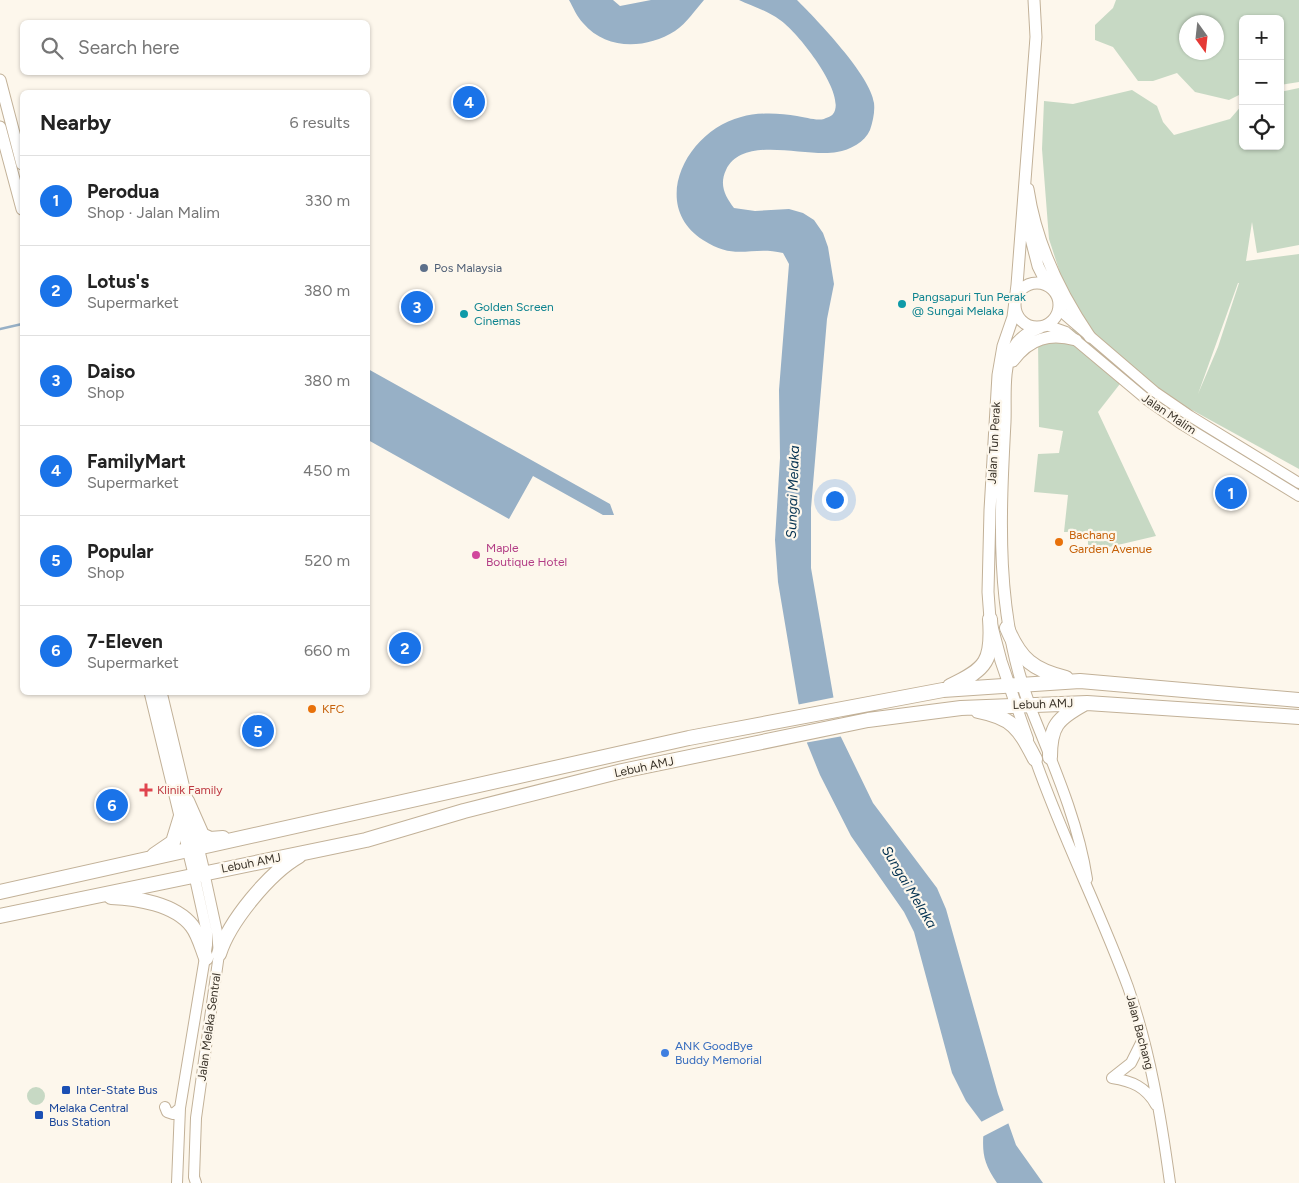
<!DOCTYPE html>
<html lang="en">
<head>
<meta charset="utf-8">
<style>
  :root { --surface:#fff; --page:#f2f2f2; --text:#222; --muted:#767676; --line:#e0e0e0; --accent:#1a73e8 }
  body { margin:0; font-family:Figtree,sans-serif; background:var(--page); color:var(--text) }
  .controls { position:absolute; right:15px; top:15px; display:grid; overflow:hidden; border-radius:8px; box-shadow:0 1px 4px #0004 }
  .controls button { width:45px; height:45px; display:grid; place-items:center; padding:0; border:0; border-bottom:1px solid var(--line); background:var(--surface); color:var(--text); font:25px sans-serif }
  .compass { position:absolute; left:1179px; top:15px; width:45px; height:45px; border-radius:50%; background:var(--surface); box-shadow:0 1px 4px #0004; rotate:165deg }
  .you { position:absolute; left:834px; top:499px; width:18px; height:18px; margin:-12px; border:4px solid #fff; border-radius:50%; background:#1a73e8; box-shadow:0 0 0 8px #1a73e833 }
  .badge { display:grid; place-items:center; width:32px; height:32px; border-radius:50%; background:var(--accent); color:#fff; font-size:16px; font-weight:700 }
  .pin { position:absolute; translate:-50% -50%; border:2px solid #fff; box-shadow:0 1px 5px #0006 }
  .list { margin:0; padding:0; list-style:none }
  h2 { display:flex; justify-content:space-between; align-items:center; height:65px; margin:0; padding:0 20px; font-size:21px }
  h2 small { font-size:16px; font-weight:400; color:var(--muted) }
  .list li { display:grid; grid-template-columns:32px 1fr auto; gap:15px; align-items:center; box-sizing:border-box; height:90px; padding:0 20px; border-top:1px solid var(--line) }
  .list b { display:block; font-size:19px; white-space:nowrap }
  .list p { margin:0; font-size:16px; white-space:nowrap; color:var(--muted) }
  .list em { font-size:16px; font-style:normal; color:var(--muted) }
  .icon { flex:none; width:28px; height:28px; fill:none; stroke:currentColor; stroke-width:2; stroke-linecap:round; stroke-linejoin:round }
  .map { position:relative; flex:none; width:1299px; height:1183px; overflow:hidden }
  .search { position:absolute; background:var(--surface); box-shadow:0 1px 4px #0004; left:20px; top:20px; width:350px; height:55px; display:flex; align-items:center; gap:12px; box-sizing:border-box; padding:0 18px; border-radius:8px; color:var(--muted); font-size:19px }
  .panel { position:absolute; background:var(--surface); box-shadow:0 1px 4px #0004; left:20px; top:90px; width:350px; height:605px; border-radius:8px }
  .map>svg:first-child { display:block }
  .green { fill:#c7d9c4; fill-rule:evenodd }
  .water { fill:#97b0c6 }
  .pier { fill:#fdf7ec }
  .lines { fill:none; stroke-linecap:round; stroke-linejoin:round }
  .stream { stroke:#97b0c6; stroke-width:2.5 }
  .secondary-casing { stroke:#c2b198; stroke-width:12 }
  .primary-casing { stroke:#c2b198; stroke-width:13 }
  .highway-casing { stroke:#c2b198; stroke-width:16 }
  .secondary { stroke:#fff; stroke-width:10 }
  .primary { stroke:#fff; stroke-width:11 }
  .highway { stroke:#fff; stroke-width:14 }
  .service-dot { fill:#5c6f8a; stroke:#fdf7ec; stroke-width:2 }
  .culture-dot { fill:#0f9aa8; stroke:#fdf7ec; stroke-width:2 }
  .food-dot { fill:#e8710a; stroke:#fdf7ec; stroke-width:2 }
  .hotel-dot { fill:#d1479c; stroke:#fdf7ec; stroke-width:2 }
  .health-dot { fill:#e0444e; stroke:#fdf7ec; stroke-width:2 }
  .shop-dot { fill:#3f7fe0; stroke:#fdf7ec; stroke-width:2 }
  .transit-dot { fill:#1a4fb4; stroke:#fdf7ec; stroke-width:2 }
  .labels { text-anchor:middle; dominant-baseline:central; stroke-width:4.5; stroke-linejoin:round; paint-order:stroke }
  .service-label { font-size:12px; fill:#4e5e75; stroke:#fdf7ec; text-anchor:start }
  .culture-label { font-size:12px; fill:#0d838f; stroke:#fdf7ec; text-anchor:start }
  .street-label { font-size:12px; fill:#3a3329; stroke:#fdf7ec }
  .food-label { font-size:12px; fill:#c56008; stroke:#fdf7ec; text-anchor:start }
  .hotel-label { font-size:12px; fill:#b23c85; stroke:#fdf7ec; text-anchor:start }
  .health-label { font-size:12px; fill:#be3a42; stroke:#fdf7ec; text-anchor:start }
  .shop-label { font-size:12px; fill:#366cbe; stroke:#fdf7ec; text-anchor:start }
  .transit-label { font-size:12px; fill:#164399; stroke:#fdf7ec; text-anchor:start }
  .water-label { font-size:14px; font-style:italic; fill:#043251; stroke:#fdf7ec }
</style>
</head>
<body>
<div class="map">
<svg width="1299" height="1183" viewBox="0 0 1299 1183">
  <rect width="100%" height="100%" fill="#fdf7ec"/>
  <path class="green" d="M1116,0H1299V82L1280,85V19H1243V93L1229,100L1195,92L1177,73L1153,81H1138L1113,47L1095,40V25L1113,8ZM1186,22H1216V52H1186Z
    M1299,88V245L1257,253L1252,222L1246,261L1299,254V469L1192,410L1160,396L1146,399L1123,380L1098,412L1156,536L1088,552V532H1064L1068,495L1034,492L1038,454L1059,453L1063,431L1039,427L1038,339L1063,336L1077,325L1049,239L1042,149L1044,101L1073,104L1132,90L1157,106L1163,122L1174,135L1230,119L1243,104V146H1280V92ZM1239,283L1218,347L1198,394L1238,283Z
    M27 1096a9 9 0 1 1 18 0a9 9 0 1 1-18 0Z"/>
  <path class="water" d="M569,0H613L620,6L651,0H704C695,10 687,23 675,31C646,49 607,51 583,23C577,17 573,7 569,0Z
    M739,0H797C817,20 871,76 874,103C875,112 873,121 870,130C865,142 850,150 837,152C806,158 743,134 726,170C719,185 725,196 734,208L755,211L789,209L803,213L814,220L823,233L828,247L834,284L827,319L811,508V568L840,735L873,803L937,888L946,909L998,1094L1016,1145L1043,1183H997C982,1161 982,1151 984,1125L966,1101L952,1073L914,932L904,912L851,836L820,775L807,743L798,701L778,582L775,540L780,458L779,390L789,264L783,253C750,245 737,262 703,240C648,204 688,130 741,117C758,112 780,113 797,116C805,117 816,121 824,119C826,118 832,116 833,114C848,95 797,31 780,20C768,11 752,6 739,0Z
    M368,369L610,504L614,515H603L533,476L509,519L368,440Z"/>
  <path class="pier" d="M836,697L843,736L804,743L796,705Z
    M1006,1109L1011,1122L980,1138L979,1123Z"/>
  <g class="lines">
    <path class="stream" d="M0,329L22,324"/>
    <defs>
      <path id="secondary" d="M1059,303L1063,313L1071,320L1155,392L1190,416L1299,483
        M1046,325L1066,332L1146,399L1183,425L1299,496
        M1029,704C1051,760 1078,819 1087,879
        M1016,705L1028,739
        M1033,753C1060,833 1099,908 1128,987C1150,1050 1161,1117 1170,1183
        M1112,1078C1132,1081 1146,1087 1156,1105
        M1112,1078L1131,1063L1143,1039
        M165,1107L167,1112L173,1114L180,1108
        M177,1183L180,1108L207,945V933L194,874
        M196,1183L194,1177L196,1118L219,954L217,932L204,872"/>
      <path id="primary" d="M0,80L22,164
        M0,127L22,209
        M1028,189C1036,243 1060,293 1090,337
        M1025,215L1038,266L1048,286
        M1015 305a22 22 0 1 1 44 0a22 22 0 1 1-44 0Z
        M1013,361C1030,338 1050,333 1076,340
        M150,692L194,874
        M161,692L204,872
        M1029,704C995,613 1000,517 1005,422C1006,399 1002,367 1014,347C1020,337 1030,331 1041,327
        M1016,705L1001,661L990,619L988,592L990,510L998,375L1003,346L1013,317L1017,285L1036,37L1034,0"/>
      <path id="highway" d="M1007,628C1020,659 1033,670 1066,678
        M950,686C987,669 993,660 990,619
        M978,711C1014,718 1019,729 1035,759
        M1050,757C1050,726 1057,719 1084,704
        M187,801L202,835L210,839L223,838
        M154,855L173,842L181,816
        M0,892L689,738L943,690L1080,681L1299,700
        M111,897C137,898 175,904 192,926C199,935 202,948 206,958
        M0,916L366,840L464,811L622,771L868,720L961,708L1087,703L1299,717
        M219,954C229,922 269,873 299,856"/>
    </defs>
    <use href="#secondary" class="secondary-casing"/>
    <use href="#primary" class="primary-casing"/>
    <use href="#highway" class="highway-casing"/>
    <use href="#secondary" class="secondary"/>
    <use href="#primary" class="primary"/>
    <use href="#highway" class="highway"/>
  </g>
  <circle class="service-dot" cx="424" cy="268" r="5"/>
  <g class="culture-dot">
    <circle cx="902" cy="304" r="5"/>
    <circle cx="464" cy="314" r="5"/>
  </g>
  <g class="food-dot">
    <circle cx="1059" cy="542" r="5"/>
    <circle cx="312" cy="709" r="5"/>
  </g>
  <circle class="hotel-dot" cx="476" cy="555" r="5"/>
  <path class="health-dot" d="M143.5 782.5h5v5h5v5h-5v5h-5v-5h-5v-5h5z"/>
  <circle class="shop-dot" cx="665" cy="1053" r="5"/>
  <g class="transit-dot">
    <rect x="61" y="1085" width="10" height="10" rx="2.5"/>
    <rect x="34" y="1110" width="10" height="10" rx="2.5"/>
  </g>
  <g class="labels">
    <g class="service-label">
      <text x="434" y="268">Pos Malaysia</text>
    </g>
    <g class="culture-label">
      <text x="912" y="297">Pangsapuri Tun Perak<tspan x="912" dy="14">@ Sungai Melaka</tspan></text>
      <text x="474" y="307">Golden Screen<tspan x="474" dy="14">Cinemas</tspan></text>
    </g>
    <g class="street-label">
      <text transform="translate(1169 414) rotate(34)">Jalan Malim</text>
      <text transform="translate(994 443) rotate(-87)">Jalan Tun Perak</text>
      <text transform="translate(1043 704) rotate(-2)">Lebuh AMJ</text>
      <text transform="translate(644 767) rotate(-12)">Lebuh AMJ</text>
      <text transform="translate(251 863) rotate(-11)">Lebuh AMJ</text>
      <text transform="translate(209 1027) rotate(-82)">Jalan Melaka Sentral</text>
      <text transform="translate(1140 1032) rotate(75)">Jalan Bachang</text>
    </g>
    <g class="food-label">
      <text x="1069" y="535">Bachang<tspan x="1069" dy="14">Garden Avenue</tspan></text>
      <text x="322" y="709">KFC</text>
    </g>
    <g class="hotel-label">
      <text x="486" y="548">Maple<tspan x="486" dy="14">Boutique Hotel</tspan></text>
    </g>
    <g class="health-label">
      <text x="157" y="790">Klinik Family</text>
    </g>
    <g class="shop-label">
      <text x="675" y="1046">ANK GoodBye<tspan x="675" dy="14">Buddy Memorial</tspan></text>
    </g>
    <g class="transit-label">
      <text x="76" y="1090">Inter-State Bus</text>
      <text x="49" y="1108">Melaka Central<tspan x="49" dy="14">Bus Station</tspan></text>
    </g>
    <g class="water-label">
      <text transform="translate(793 492) rotate(-88)">Sungai Melaka</text>
      <text transform="translate(909 887) rotate(59)">Sungai Melaka</text>
    </g>
  </g>
</svg>
<div class="controls">
<button>+</button>
<button>−</button>
<button><svg class="icon" aria-label="locate" viewBox="0 0 24 24"><circle cx="12" cy="12" r="6"/><path d="M12 2v4M12 18v4M2 12h4M18 12h4"/></svg></button>
</div>
<svg class="compass" viewBox="-18 -18 36 36"><path d="M0-13l5 13h-10z" fill="#e53935"/><path d="M0 13l5-13h-10z" fill="#767676"/></svg>
<div class="you"></div>
<div class="pin badge" style="left:1231px;top:493px">1</div>
<div class="pin badge" style="left:405px;top:648px">2</div>
<div class="pin badge" style="left:417px;top:307px">3</div>
<div class="pin badge" style="left:469px;top:102px">4</div>
<div class="pin badge" style="left:258px;top:731px">5</div>
<div class="pin badge" style="left:112px;top:805px">6</div>
<div class="search"><svg class="icon" aria-label="search" viewBox="0 0 24 24"><circle cx="10" cy="10" r="6"/><path d="M15 15l6 6"/></svg>Search here</div>
<section class="panel">
<h2>Nearby<small>6 results</small></h2>
<ul class="list">
<li><span class="badge">1</span><div><b>Perodua</b><p>Shop · Jalan Malim</p></div><em>330 m</em></li>
<li><span class="badge">2</span><div><b>Lotus's</b><p>Supermarket</p></div><em>380 m</em></li>
<li><span class="badge">3</span><div><b>Daiso</b><p>Shop</p></div><em>380 m</em></li>
<li><span class="badge">4</span><div><b>FamilyMart</b><p>Supermarket</p></div><em>450 m</em></li>
<li><span class="badge">5</span><div><b>Popular</b><p>Shop</p></div><em>520 m</em></li>
<li><span class="badge">6</span><div><b>7-Eleven</b><p>Supermarket</p></div><em>660 m</em></li>
</ul>
</section>
</div>
</body>
</html>
